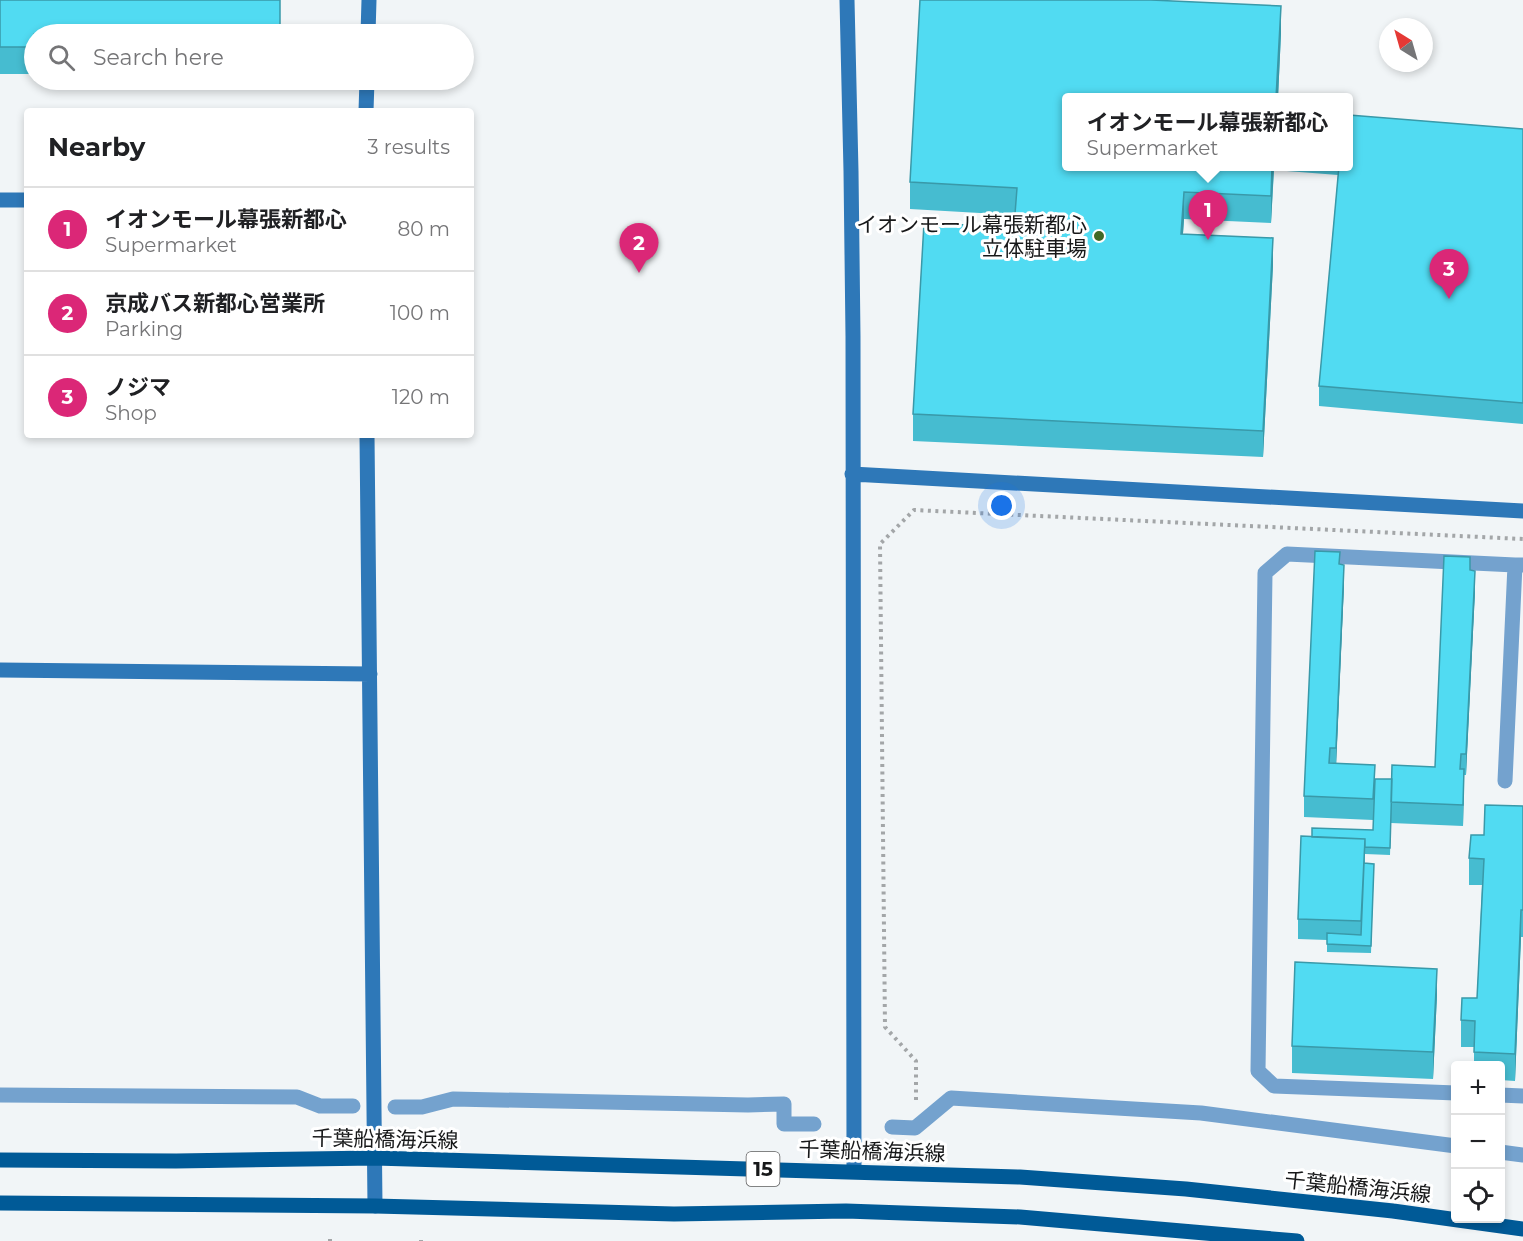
<!DOCTYPE html>
<html lang="en">
<head>
<meta charset="utf-8">
<style>
  :root { --surface:#fff; --page:#f6f6f6; --text:#202124; --muted:#757577; --line:#e0e0e0; --accent:#db2777 }
  body { margin:0; font-family:Montserrat,"Noto Sans JP",sans-serif; background:var(--page); color:var(--text) }
  .controls { position:absolute; right:18px; bottom:18px; display:grid; overflow:hidden; border-radius:6px; box-shadow:0 3px 9px #0003 }
  .controls button { width:54px; height:54px; display:grid; place-items:center; padding:0; border:0; border-bottom:2px solid var(--line); background:var(--surface); color:var(--text); font:30px sans-serif }
  .compass { position:absolute; left:1379px; top:18px; width:54px; height:54px; border-radius:50%; background:var(--surface); box-shadow:0 3px 9px #0003; rotate:323deg }
  .you { position:absolute; left:1002px; top:506px; width:21px; height:21px; margin:-15px; border:4px solid #fff; border-radius:50%; background:#1a73e8; box-shadow:0 0 0 9px #1a73e833 }
  .badge { display:grid; place-items:center; width:39px; height:39px; border-radius:50%; background:var(--accent); color:#fff; font-size:20px; font-weight:700 }
  .pin { position:absolute; translate:-50% -50px; filter:drop-shadow(0 2px 3px #0008) }
  .pin::after { content:''; position:absolute; top:32px; width:21px; height:18px; background:inherit; clip-path:polygon(0 0,100% 0,50% 100%) }
  .popup { position:absolute; left:1062px; top:93px; width:291px; height:78px; box-sizing:border-box; display:grid; place-content:center; border-radius:6px; background:var(--surface); filter:drop-shadow(0 2px 4px #0005); font-size:20px; white-space:nowrap; color:var(--muted) }
  .popup b { font-size:22px; color:var(--text) }
  .popup::after { content:''; position:absolute; left:50%; top:100%; margin-left:-12px; border:12px solid transparent; border-top-color:var(--surface) }
  .list { margin:0; padding:0; list-style:none }
  h2 { display:flex; justify-content:space-between; align-items:center; height:78px; margin:0; padding:0 24px; font-size:26px }
  h2 small { font-size:20px; font-weight:400; color:var(--muted) }
  .list li { display:grid; grid-template-columns:39px 1fr auto; gap:18px; align-items:center; box-sizing:border-box; height:84px; padding:0 24px; border-top:2px solid var(--line) }
  .list b { display:block; font-size:22px; white-space:nowrap }
  .list p { margin:0; font-size:20px; white-space:nowrap; color:var(--muted) }
  .list em { font-size:20px; font-style:normal; color:var(--muted) }
  .icon { flex:none; width:33px; height:33px; fill:none; stroke:currentColor; stroke-width:2; stroke-linecap:round; stroke-linejoin:round }
  .map { position:relative; flex:none; width:1523px; height:1241px; overflow:hidden }
  .search { position:absolute; background:var(--surface); box-shadow:0 3px 9px #0003; left:24px; top:24px; width:450px; height:66px; display:flex; align-items:center; gap:15px; box-sizing:border-box; padding:0 21px; border-radius:33px; color:var(--muted); font-size:22px }
  .panel { position:absolute; background:var(--surface); box-shadow:0 3px 9px #0003; left:24px; top:108px; width:450px; height:330px; border-radius:6px }
  .map>svg:first-child { display:block }
  .lines { fill:none; stroke-linecap:round; stroke-linejoin:round }
  .path { stroke:#a3a6a8; stroke-width:4; stroke-dasharray:3 4.5; stroke-linecap:butt }
  .lane { stroke:#74a2ce; stroke-width:15 }
  .street { stroke:#74a2ce; stroke-width:15 }
  .secondary { stroke:#2e78b8; stroke-width:15 }
  .primary { stroke:#005a97; stroke-width:15 }
  .wall { fill:#46bcd0 }
  .shaded-wall { fill:#3999a9 }
  .building { fill:#51dbf2; stroke:#3999a9; stroke-width:1.5 }
  .poi-dot { fill:#406925; stroke:#fff; stroke-width:2 }
  .labels { text-anchor:middle; dominant-baseline:central; stroke-width:6; stroke-linejoin:round; paint-order:stroke }
  .shield { fill:#fff; stroke:#5d5d5e; stroke-width:1.5 }
  .shield-label { font-size:20px; font-weight:bold; fill:#171819 }
  .poi-label { font-size:21px; fill:#171819; stroke:#fff; text-anchor:end }
  .street-label { font-size:21px; fill:#171819; stroke:#fff }
</style>
</head>
<body>
<div class="map">
<svg width="1523" height="1241" viewBox="0 0 1523 1241">
  <rect width="100%" height="100%" fill="#f1f5f7"/>
  <g class="lines">
    <path class="path" d="M916,1100V1061L885,1027L880,544L914,510L1523,539
      M330,1239V1241
      M421,1240V1241"/>
    <path class="lane" d="M1505,781L1515,565H1523
      M1456,1093L1274,1086L1258,1071L1265,573L1287,554L1515,565
      M1500,1095L1523,1096"/>
    <path class="street" d="M0,1095L297,1097L320,1106H353
      M395,1107H422L453,1099L748,1105L784,1104V1124H814
      M892,1127L915,1128L951,1098L1201,1113L1456,1146
      M1500,1152L1523,1155"/>
    <path class="secondary" d="M847,0L851,171L853,336L854,1171
      M368,34L369,0
      M366,111L367,80
      M0,200H27
      M367,435L375,1206
      M852,474L1523,511
      M0,670L370,674"/>
    <path class="primary" d="M0,1160L176,1161L375,1158L1020,1177L1186,1189L1393,1211L1523,1229
      M0,1203L375,1206L674,1214L846,1211L1020,1217L1297,1241"/>
  </g>
  <path class="wall" d="M0,0L34,34V74H0Z
    M920,0H1151L1281,6V33L1278,98H1067V166H1349V115L1523,129V424L1319,406V386L1338,175L1274,170L1271,223L1184,219L1183,234L1273,238V265L1263,457L913,441V414L924,223L1014,227L1015,215L910,209V182Z
    M1340,564L1344,585L1336,764L1375,779H1392L1435,767L1470,570L1475,591L1466,775H1464L1463,826L1391,823L1390,855L1365,854V863L1374,864L1371,953L1327,952V940L1298,939V919L1312,837L1373,830V820L1304,817V796Z
    M1523,806V937H1521L1515,1081L1500,1080V1065H1474V1047H1461V1020L1477,998L1482,885H1469V858Z
    M1437,995L1433,1079L1292,1073V1046Z"/>
  <path class="shaded-wall" d="M1281,6V33L1278,98H1276Z
    M1272,166H1274L1271,223V196Z
    M1184,192V219L1181,261V234Z
    M1273,238V265L1263,457V431Z
    M1344,565V585L1336,769V748Z
    M1475,571V591L1466,775V754Z
    M1464,769V789L1463,826V805Z
    M1521,910V937L1515,1081V1054Z
    M1437,969V995L1433,1079V1052Z"/>
  <path class="building" d="M0,0H280V34H34V47H0Z
    M920,0H1151L1281,6L1276,98H1067V166H1272L1271,196L1184,192L1181,234L1273,238L1263,431L913,414L924,223L1014,227L1017,188L910,182Z
    M1349,115L1523,129V403L1319,386L1339,166H1349Z
    M1315,551L1340,552L1339,564L1344,565L1336,748H1330L1329,763L1375,765L1373,799L1304,796Z
    M1444,556L1470,557V570L1475,571L1466,754H1461L1460,769H1464L1463,805L1391,802L1392,765L1435,767Z
    M1375,779H1392L1390,848L1365,847V839L1312,837V828L1373,830Z
    M1485,805L1523,806V910H1521L1515,1054L1474,1052L1475,1021L1461,1020L1462,998H1477L1484,859L1469,858L1471,835H1484Z
    M1301,836L1365,839L1361,921L1298,919Z
    M1364,863L1374,864L1371,946L1327,944V933L1361,935Z
    M1295,962L1437,969L1433,1052L1292,1046Z"/>
  <circle class="poi-dot" cx="1099" cy="236" r="6"/>
  <g class="labels">
    <rect class="shield" x="746.5" y="1152" width="33" height="34" rx="4.5"/>
    <g class="shield-label">
      <text x="763" y="1169">15</text>
    </g>
    <g class="poi-label">
      <text x="1087" y="224">イオンモール幕張新都心<tspan x="1087" dy="24">立体駐車場</tspan></text>
    </g>
    <g class="street-label">
      <text transform="translate(385 1139) rotate(1)">千葉船橋海浜線</text>
      <text transform="translate(872 1151) rotate(2)">千葉船橋海浜線</text>
      <text transform="translate(1358 1187) rotate(6)">千葉船橋海浜線</text>
    </g>
  </g>
</svg>
<div class="controls">
<button>+</button>
<button>−</button>
<button><svg class="icon" aria-label="locate" viewBox="0 0 24 24"><circle cx="12" cy="12" r="6"/><path d="M12 2v4M12 18v4M2 12h4M18 12h4"/></svg></button>
</div>
<svg class="compass" viewBox="-18 -18 36 36"><path d="M0-13l5 13h-10z" fill="#e53935"/><path d="M0 13l5-13h-10z" fill="#757577"/></svg>
<div class="you"></div>
<div class="pin badge" style="left:1208px;top:240px">1</div>
<div class="popup"><b>イオンモール幕張新都心</b>Supermarket</div>
<div class="pin badge" style="left:639px;top:273px">2</div>
<div class="pin badge" style="left:1449px;top:299px">3</div>
<div class="search"><svg class="icon" aria-label="search" viewBox="0 0 24 24"><circle cx="10" cy="10" r="6"/><path d="M15 15l6 6"/></svg>Search here</div>
<section class="panel">
<h2>Nearby<small>3 results</small></h2>
<ul class="list">
<li><span class="badge">1</span><div><b>イオンモール幕張新都心</b><p>Supermarket</p></div><em>80 m</em></li>
<li><span class="badge">2</span><div><b>京成バス新都心営業所</b><p>Parking</p></div><em>100 m</em></li>
<li><span class="badge">3</span><div><b>ノジマ</b><p>Shop</p></div><em>120 m</em></li>
</ul>
</section>
</div>
</body>
</html>
